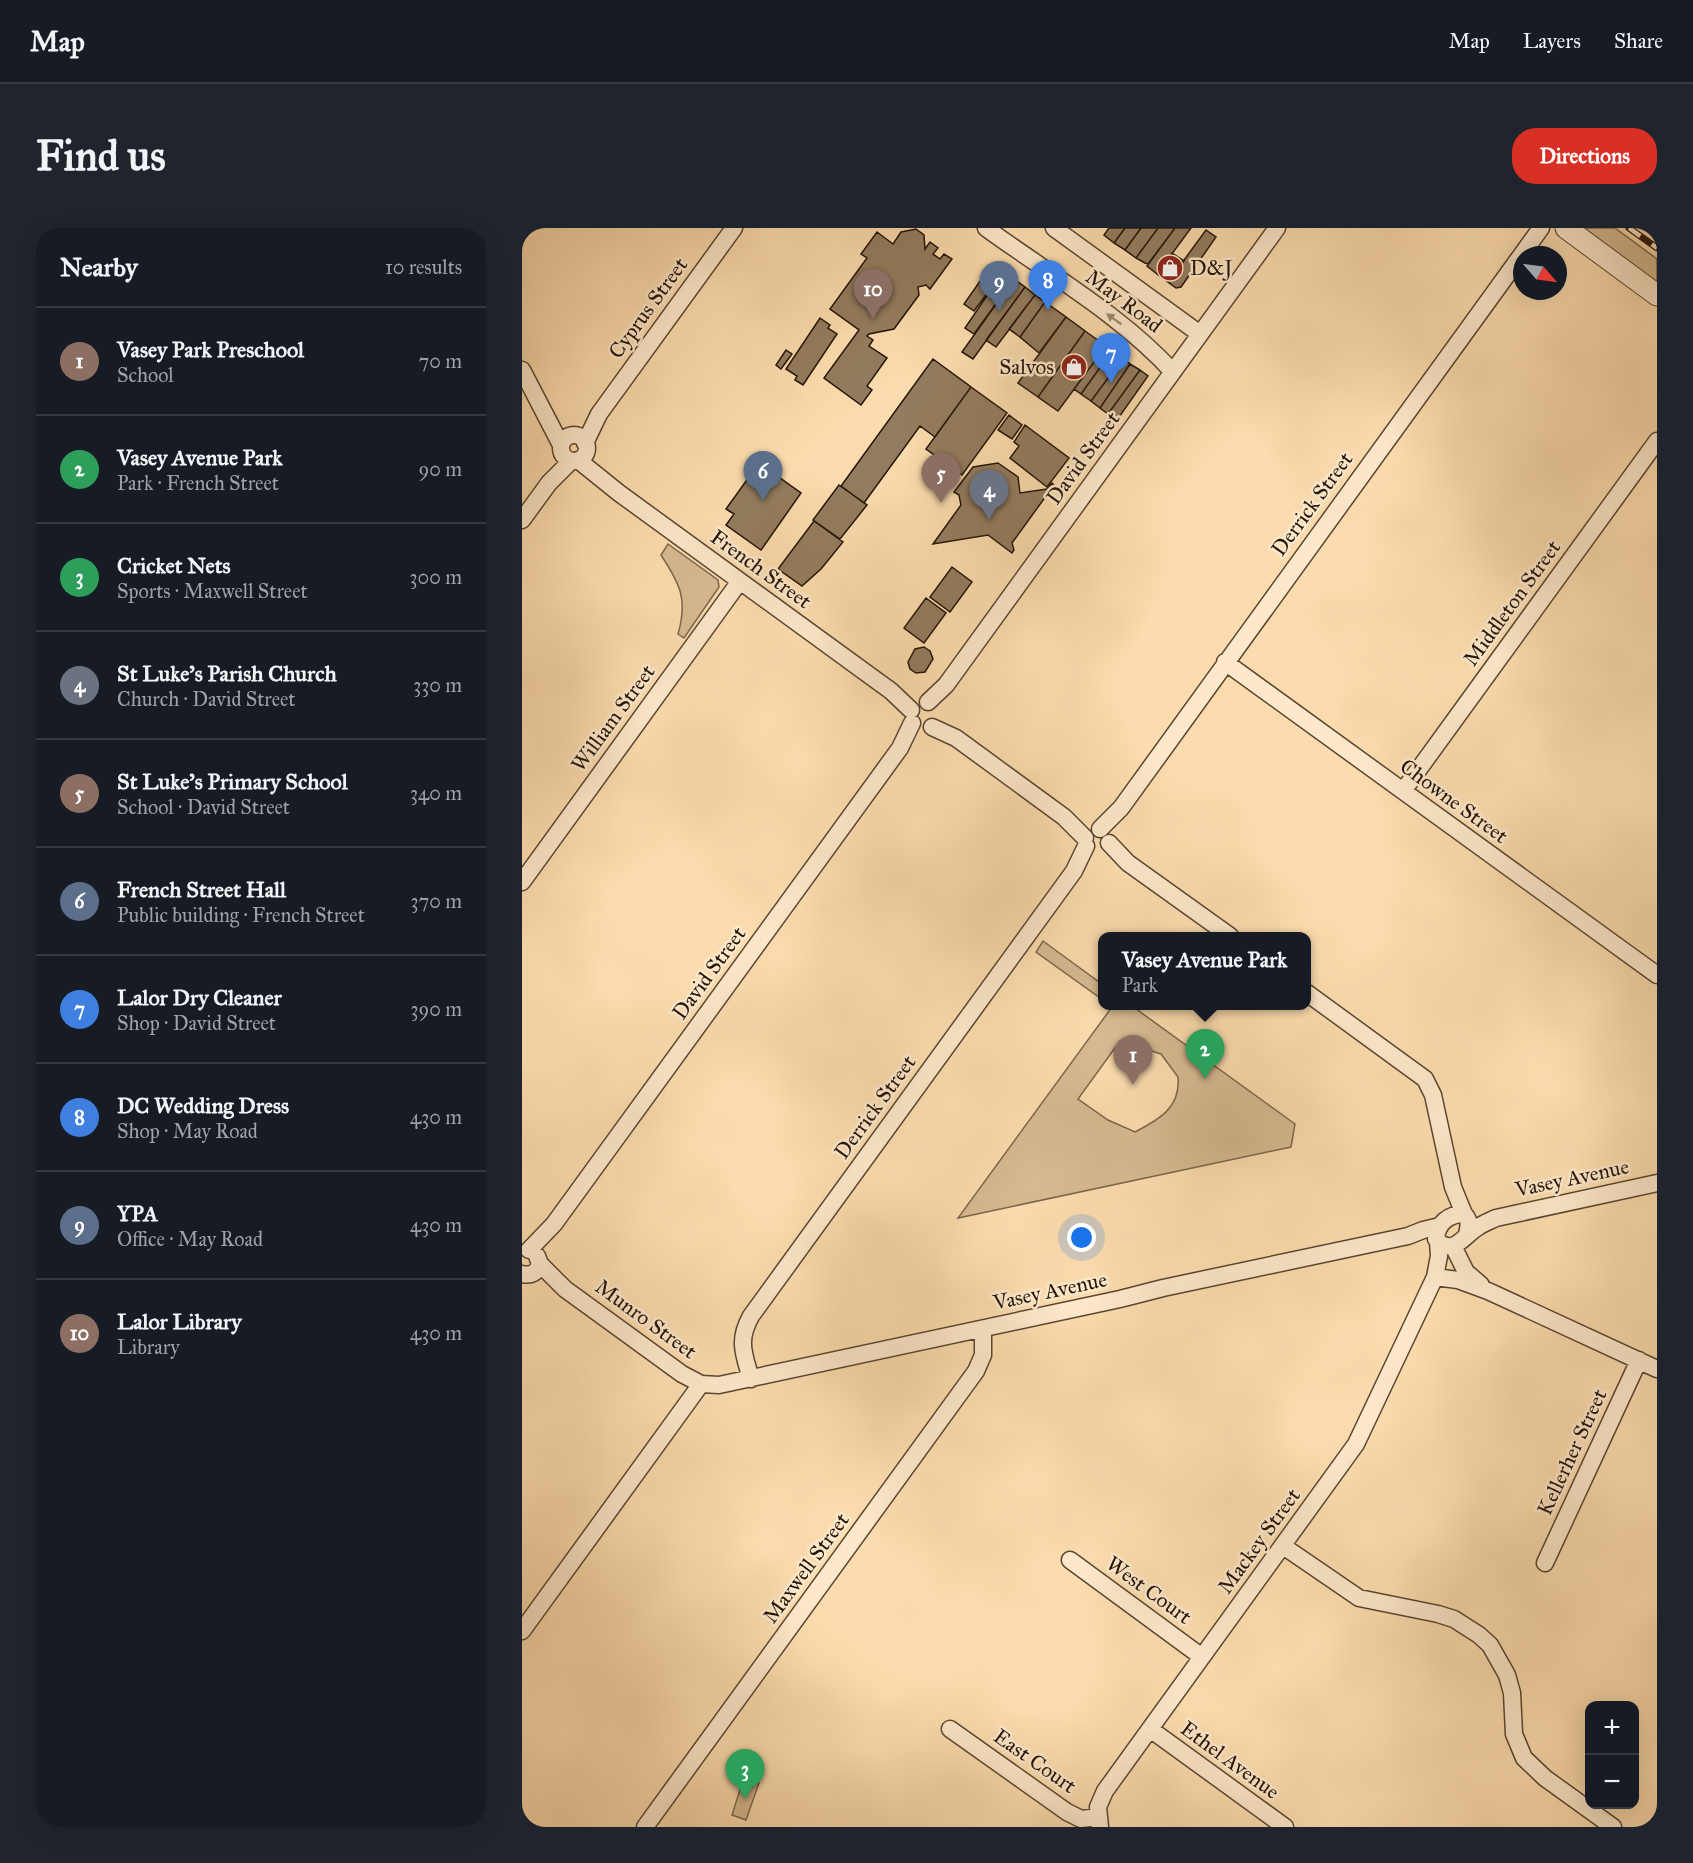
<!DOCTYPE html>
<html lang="en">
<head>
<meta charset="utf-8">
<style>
  :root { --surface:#171b24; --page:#20242c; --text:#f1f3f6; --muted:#9ea1a6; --line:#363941; --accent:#d93025 }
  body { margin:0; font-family:"IM FELL Great Primer",serif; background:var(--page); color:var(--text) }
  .controls { position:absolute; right:18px; bottom:18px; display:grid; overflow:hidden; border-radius:12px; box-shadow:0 6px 24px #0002 }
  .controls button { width:54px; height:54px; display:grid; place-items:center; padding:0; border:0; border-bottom:2px solid var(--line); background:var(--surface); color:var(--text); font:30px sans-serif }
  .compass { position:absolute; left:991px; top:18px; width:54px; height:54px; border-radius:50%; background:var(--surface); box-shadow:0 6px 24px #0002; rotate:118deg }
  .you { position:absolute; left:560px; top:1010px; width:21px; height:21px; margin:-15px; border:4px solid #fff; border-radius:50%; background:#1a73e8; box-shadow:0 0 0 9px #1a73e833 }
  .badge { display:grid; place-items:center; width:39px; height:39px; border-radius:50%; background:var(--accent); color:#fff; font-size:20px; font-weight:700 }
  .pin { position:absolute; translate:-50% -50px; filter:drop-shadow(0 2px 3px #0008) }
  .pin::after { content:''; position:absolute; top:32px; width:21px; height:18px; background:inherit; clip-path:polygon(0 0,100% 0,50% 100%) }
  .popup { position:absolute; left:576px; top:704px; width:213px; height:78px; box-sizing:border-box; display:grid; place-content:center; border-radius:12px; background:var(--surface); filter:drop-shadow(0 2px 4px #0005); font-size:20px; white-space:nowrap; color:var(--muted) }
  .popup b { font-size:22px; color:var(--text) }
  .popup::after { content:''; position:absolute; left:50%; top:100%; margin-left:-12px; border:12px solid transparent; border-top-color:var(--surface) }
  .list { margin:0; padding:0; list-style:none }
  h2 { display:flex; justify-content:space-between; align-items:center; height:78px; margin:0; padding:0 24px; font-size:26px }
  h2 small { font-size:20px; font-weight:400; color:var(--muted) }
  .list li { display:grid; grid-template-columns:39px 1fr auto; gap:18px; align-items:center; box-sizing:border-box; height:108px; padding:0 24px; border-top:2px solid var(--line) }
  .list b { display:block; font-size:22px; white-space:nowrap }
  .list p { margin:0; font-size:20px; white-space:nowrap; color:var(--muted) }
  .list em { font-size:20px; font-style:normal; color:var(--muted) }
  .map { position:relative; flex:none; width:1135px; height:1599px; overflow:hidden; border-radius:24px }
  header { display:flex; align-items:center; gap:36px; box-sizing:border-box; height:84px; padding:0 30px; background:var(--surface); border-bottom:2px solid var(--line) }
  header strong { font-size:28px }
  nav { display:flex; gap:33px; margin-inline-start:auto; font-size:21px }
  .intro { display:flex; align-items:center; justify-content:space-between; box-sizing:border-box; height:144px; padding:0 36px }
  h1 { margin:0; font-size:42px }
  .button { padding:15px 27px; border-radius:24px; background:var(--accent); color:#fff; font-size:21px; font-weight:700 }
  main { display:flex; gap:36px; padding:0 36px }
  aside { flex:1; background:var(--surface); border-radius:24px; box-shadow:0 6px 24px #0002 }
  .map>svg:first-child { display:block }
  .green { fill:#d7ba92; stroke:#7c674d; stroke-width:1.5; fill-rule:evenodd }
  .building { fill:#937c5e; stroke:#221408; stroke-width:1.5 }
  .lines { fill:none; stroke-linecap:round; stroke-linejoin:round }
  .minor-casing { stroke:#584632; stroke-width:19 }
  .tertiary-casing { stroke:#584632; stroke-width:23 }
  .minor { stroke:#fde8ca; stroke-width:16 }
  .tertiary { stroke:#fde8ca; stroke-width:21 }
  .rail-casing { stroke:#221408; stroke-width:7 }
  .rail { stroke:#fde8ca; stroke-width:4.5; stroke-dasharray:14; stroke-linecap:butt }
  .oneway { fill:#9a8973 }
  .labels { text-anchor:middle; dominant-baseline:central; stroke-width:5; stroke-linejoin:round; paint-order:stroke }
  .poi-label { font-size:21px; fill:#221408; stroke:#fde8ca; text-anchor:start }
  .street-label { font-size:21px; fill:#221408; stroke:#fde8ca }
</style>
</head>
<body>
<header>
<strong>Map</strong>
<nav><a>Map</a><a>Layers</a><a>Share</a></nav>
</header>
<div class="intro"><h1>Find us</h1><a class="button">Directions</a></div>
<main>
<aside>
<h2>Nearby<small>10 results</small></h2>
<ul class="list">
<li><span class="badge" style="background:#8d6e63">1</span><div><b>Vasey Park Preschool</b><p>School</p></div><em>70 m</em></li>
<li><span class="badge" style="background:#2e9e5b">2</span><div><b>Vasey Avenue Park</b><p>Park · French Street</p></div><em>90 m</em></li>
<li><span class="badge" style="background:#2e9e5b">3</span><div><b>Cricket Nets</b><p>Sports · Maxwell Street</p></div><em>300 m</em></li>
<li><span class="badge" style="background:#6b7280">4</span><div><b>St Luke's Parish Church</b><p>Church · David Street</p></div><em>330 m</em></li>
<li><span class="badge" style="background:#8d6e63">5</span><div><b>St Luke's Primary School</b><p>School · David Street</p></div><em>340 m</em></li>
<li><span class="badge" style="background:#5c6f8a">6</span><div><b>French Street Hall</b><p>Public building · French Street</p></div><em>370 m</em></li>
<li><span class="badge" style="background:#3f7fe0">7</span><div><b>Lalor Dry Cleaner</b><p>Shop · David Street</p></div><em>390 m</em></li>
<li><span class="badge" style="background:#3f7fe0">8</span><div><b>DC Wedding Dress</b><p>Shop · May Road</p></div><em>430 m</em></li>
<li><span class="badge" style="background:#5c6f8a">9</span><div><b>YPA</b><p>Office · May Road</p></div><em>430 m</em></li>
<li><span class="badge" style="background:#8d6e63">10</span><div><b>Lalor Library</b><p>Library</p></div><em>430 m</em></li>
</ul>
</aside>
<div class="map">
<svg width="1135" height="1599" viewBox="0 0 1135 1599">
  <rect width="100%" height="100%" fill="#fcdcae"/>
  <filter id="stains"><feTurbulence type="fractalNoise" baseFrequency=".00333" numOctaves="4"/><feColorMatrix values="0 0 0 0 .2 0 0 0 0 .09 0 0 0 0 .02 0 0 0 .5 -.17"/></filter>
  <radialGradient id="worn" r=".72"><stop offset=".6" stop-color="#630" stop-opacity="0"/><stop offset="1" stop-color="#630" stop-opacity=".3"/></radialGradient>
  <path class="green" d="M1058,0H1093L1135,31V56Z
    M146,316L196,352L197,359L162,410L156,406C166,371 158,356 139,327Z
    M521,713L581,757V772L514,724Z
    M588,778H610L773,896L769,919L436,990L590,779ZM598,813L639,826L656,849C659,880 636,892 613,904L586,892L556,871Z
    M222,1549L237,1555L224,1592L210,1587Z"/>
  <path class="building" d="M587,0H603L592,15L582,7Z
    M603,0H619L603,22L592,15Z
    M619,0H636L614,30L603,22Z
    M636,0H653L626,36L623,35L614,30Z
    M653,0H669L635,46L625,38Z
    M394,1L402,7L403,21L408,14L416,20L411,26L418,31L422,26L430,31L408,61L404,57L396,59L397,67L372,101L347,106L345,108L351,112L347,118L365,130L345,158L350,162L339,177L302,150L337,102L308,81L345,30L339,26L355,4L371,16L379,4Z
    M684,2L694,9L659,59L654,60L646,54Z
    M650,25L662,33L646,54L635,46Z
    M470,36L481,44L452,83L442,76Z
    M481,44L492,51L452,106L443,100Z
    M492,51L503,59L451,131L440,124Z
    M503,59L513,67L474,119L464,112Z
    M513,67L523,74L498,109L487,101Z
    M523,74L544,89L517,125L498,109Z
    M544,89L563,103L516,169L496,155Z
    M298,90L308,97L306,100L315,106L281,157L273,152L275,148L264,141Z
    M563,103L584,118L536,183L516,169Z
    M584,118L590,123L559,166L552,161Z
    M264,122L270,126L259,141L254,137Z
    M590,123L601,130L569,173L559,166Z
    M601,130L608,136L578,180L569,173Z
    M411,131L449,159L413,209L398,198L342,275L319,258Z
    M608,136L618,142L586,186L578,180Z
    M618,142L626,148L595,192L586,186Z
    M449,159L485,185L440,247L404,221Z
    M487,187L500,197L490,211L476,202Z
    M503,197L547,230L525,259L488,230L497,218L492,214Z
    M237,235L279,265L239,322L204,297L212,286L204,281Z
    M476,235L496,249L498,265L525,261L530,255L532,257L490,315L492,322L490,325L466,307L411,316L439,277L437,267L432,264L451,239Z
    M317,257L345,277L318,311L291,292Z
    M292,293L321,314L299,341L280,358L256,341Z
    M430,339L450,354L428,384L408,369Z
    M404,370L424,385L402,415L382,400Z
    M402,419L408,423L411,431L403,444L394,445L388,441L386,434L393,421Z"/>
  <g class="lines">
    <defs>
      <path id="minor" d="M464,0C527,46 599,87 651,144
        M532,0L678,106
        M0,142L39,217
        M39 220a13 13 0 1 1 26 0a13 13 0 1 1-26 0Z
        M63,215L77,186L212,0
        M56,232L97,265L369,463L389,482
        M0,292L27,255L49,233
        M703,434L1135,747
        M406,474L424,457L755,0
        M410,499L434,510L542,589L563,610
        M881,563L1135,213
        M578,601L599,580L1019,0
        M587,615L606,635L708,708
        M0,654L218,353
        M785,765L903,851L911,867L931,959L942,986
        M945,1006C947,998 948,992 942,986C927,986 915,995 914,1011C931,1030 942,1007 956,999C962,995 968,993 974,990L1135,955
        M7,1022L32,996L378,520L390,495
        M934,1024L944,1044L959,1057
        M18,1036L43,1061L160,1146L179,1156L197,1157L598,1071L641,1060L886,1008L901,1002L918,998
        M0,1046C9,1048 15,1045 18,1036L15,1028
        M913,1049L936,1052L966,1063L1135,1141
        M229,1151C222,1126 215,1113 229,1088L552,643L564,618
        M761,1318L837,1370L916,1386L932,1391L957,1407L968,1417L985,1447L990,1465L992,1506L1002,1530L1023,1550L1091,1599
        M548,1332L680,1429
        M1023,1335L1117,1132
        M0,1403L179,1156
        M428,1501L545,1584L559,1591L577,1589
        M628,1501L763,1599
        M123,1599L454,1143L461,1127V1101
        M578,1599L576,1579L583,1563L834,1216L913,1049L917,1028L916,1014"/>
      <path id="tertiary" d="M1044,0L1135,67"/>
    </defs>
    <use href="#minor" class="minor-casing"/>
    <use href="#tertiary" class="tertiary-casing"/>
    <use href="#minor" class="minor"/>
    <use href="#tertiary" class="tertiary"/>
    <defs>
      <path id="rail" d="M1107,0L1135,20
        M1125,0L1135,7"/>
    </defs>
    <use href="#rail" class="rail-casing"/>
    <use href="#rail" class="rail"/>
  </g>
  <defs><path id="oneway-solid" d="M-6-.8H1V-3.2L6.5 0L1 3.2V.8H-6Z" transform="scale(1.5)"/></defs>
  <use class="oneway" href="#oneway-solid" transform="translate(592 91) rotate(-144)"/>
  <defs>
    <symbol id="shop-disc" viewBox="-11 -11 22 22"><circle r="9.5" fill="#8f2418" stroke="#fde8ca"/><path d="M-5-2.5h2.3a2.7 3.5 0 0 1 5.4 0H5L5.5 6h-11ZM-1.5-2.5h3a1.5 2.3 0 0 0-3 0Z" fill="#fff"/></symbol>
  </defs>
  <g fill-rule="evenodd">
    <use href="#shop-disc" x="633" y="25" width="30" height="30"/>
    <use href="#shop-disc" x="537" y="124" width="30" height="30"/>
  </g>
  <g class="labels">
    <g class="poi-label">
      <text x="668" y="40">D&amp;J</text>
      <text x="532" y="139" text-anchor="end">Salvos</text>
    </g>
    <g class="street-label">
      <text transform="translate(602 73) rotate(37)">May Road</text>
      <text transform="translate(126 80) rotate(-54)">Cyprus Street</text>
      <text transform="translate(561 230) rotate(-54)">David Street</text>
      <text transform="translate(790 276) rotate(-54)">Derrick Street</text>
      <text transform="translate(239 341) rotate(36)">French Street</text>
      <text transform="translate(990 375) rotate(-54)">Middleton Street</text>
      <text transform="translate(91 490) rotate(-54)">William Street</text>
      <text transform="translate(932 573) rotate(36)">Chowne Street</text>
      <text transform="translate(187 745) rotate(-54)">David Street</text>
      <text transform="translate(353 879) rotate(-54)">Derrick Street</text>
      <text transform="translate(1050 950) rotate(-12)">Vasey Avenue</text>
      <text transform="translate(528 1063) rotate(-12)">Vasey Avenue</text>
      <text transform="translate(124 1091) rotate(36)">Munro Street</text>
      <text transform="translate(1050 1224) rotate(-65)">Kellerher Street</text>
      <text transform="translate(737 1313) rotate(-54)">Mackey Street</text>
      <text transform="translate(284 1340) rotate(-54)">Maxwell Street</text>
      <text transform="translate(627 1362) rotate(36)">West Court</text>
      <text transform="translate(708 1532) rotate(36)">Ethel Avenue</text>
      <text transform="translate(513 1533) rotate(35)">East Court</text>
    </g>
  </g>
  <rect width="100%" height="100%" filter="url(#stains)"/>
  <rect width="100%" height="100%" fill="url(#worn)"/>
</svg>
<div class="controls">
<button>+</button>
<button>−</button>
</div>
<svg class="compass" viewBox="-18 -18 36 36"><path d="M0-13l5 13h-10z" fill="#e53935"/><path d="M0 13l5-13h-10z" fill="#9ea1a6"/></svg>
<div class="you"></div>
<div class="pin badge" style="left:611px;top:857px;background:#8d6e63">1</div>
<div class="pin badge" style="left:683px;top:851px;background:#2e9e5b">2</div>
<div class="popup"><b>Vasey Avenue Park</b>Park</div>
<div class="pin badge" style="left:223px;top:1571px;background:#2e9e5b">3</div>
<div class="pin badge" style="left:467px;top:292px;background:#6b7280">4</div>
<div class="pin badge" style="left:419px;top:275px;background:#8d6e63">5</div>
<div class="pin badge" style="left:241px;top:273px;background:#5c6f8a">6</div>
<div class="pin badge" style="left:589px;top:155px;background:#3f7fe0">7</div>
<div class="pin badge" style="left:526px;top:82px;background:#3f7fe0">8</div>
<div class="pin badge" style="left:477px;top:83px;background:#5c6f8a">9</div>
<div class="pin badge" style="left:351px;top:91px;background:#8d6e63">10</div>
</div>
</main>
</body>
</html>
